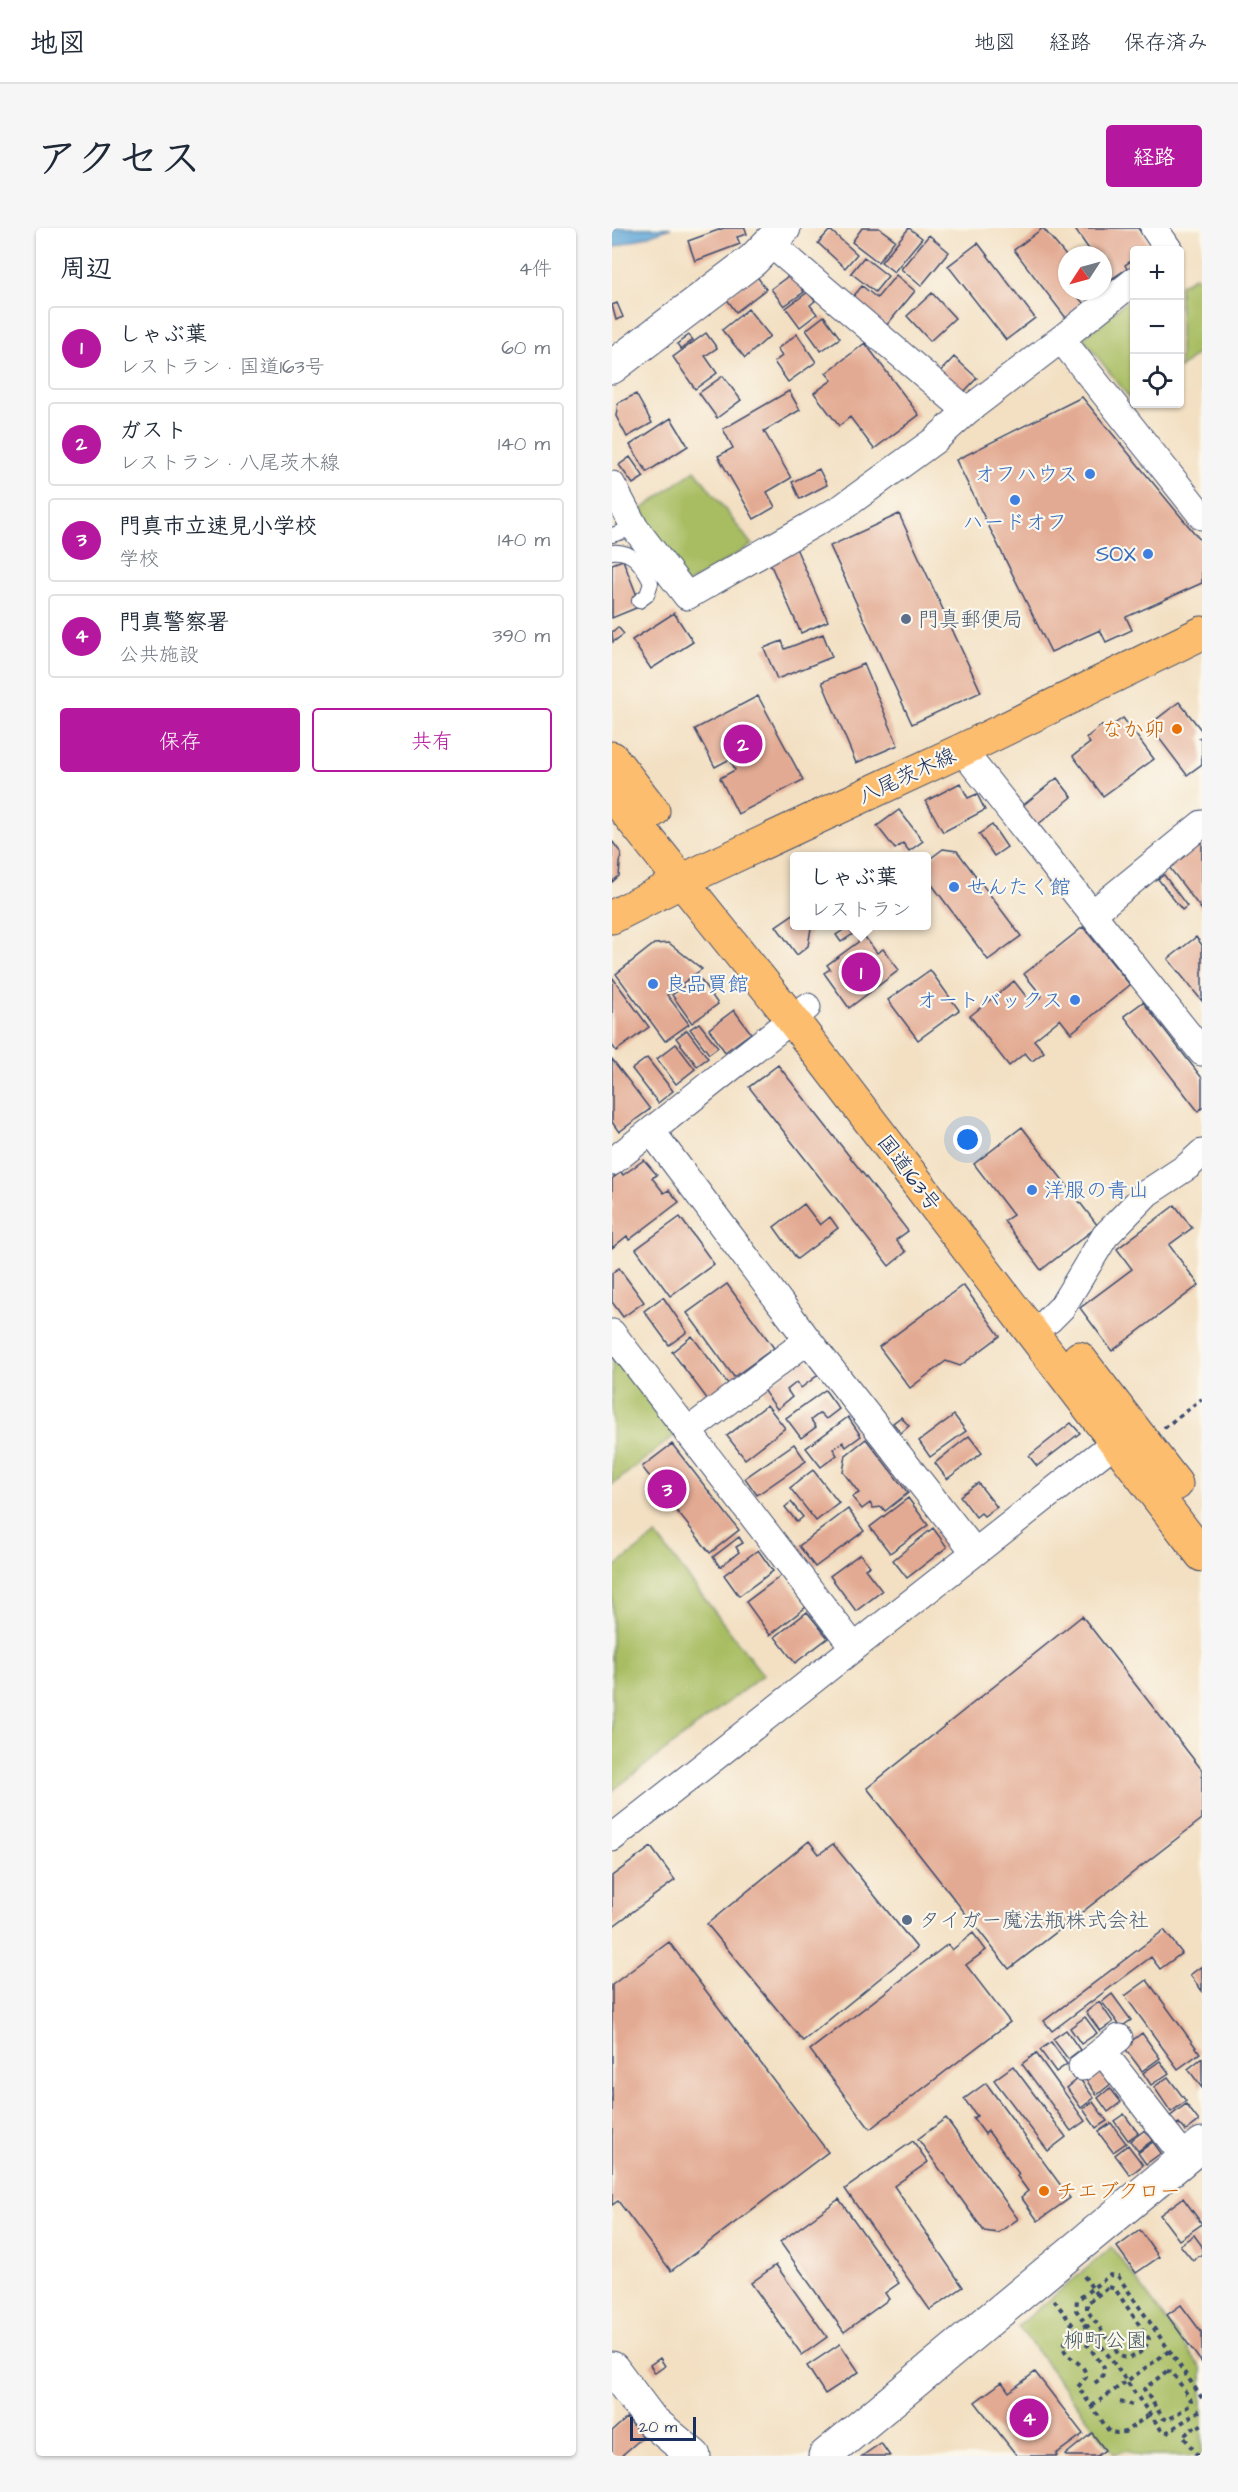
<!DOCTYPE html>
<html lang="ja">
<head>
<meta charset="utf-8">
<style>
  :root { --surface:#fff; --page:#f6f6f7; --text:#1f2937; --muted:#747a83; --line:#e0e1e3; --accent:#b5179e }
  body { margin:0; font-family:"Architects Daughter","Klee One",sans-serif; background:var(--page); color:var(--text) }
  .controls { position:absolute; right:18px; top:18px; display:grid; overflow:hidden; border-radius:6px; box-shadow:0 2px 4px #0004 }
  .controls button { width:54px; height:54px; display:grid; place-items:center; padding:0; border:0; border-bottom:2px solid var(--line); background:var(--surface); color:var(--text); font:30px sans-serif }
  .compass { position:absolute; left:446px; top:18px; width:54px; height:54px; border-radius:50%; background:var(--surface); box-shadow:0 2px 4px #0004; rotate:234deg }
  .scale { position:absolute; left:18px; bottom:15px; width:66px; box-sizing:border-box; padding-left:6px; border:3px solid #1b2f5e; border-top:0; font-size:16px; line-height:21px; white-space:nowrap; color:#1b2f5e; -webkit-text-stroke:4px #fbf7ec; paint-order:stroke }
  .you { position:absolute; left:356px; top:912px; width:21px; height:21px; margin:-15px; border:4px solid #fff; border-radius:50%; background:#1a73e8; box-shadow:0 0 0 9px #1a73e833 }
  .badge { display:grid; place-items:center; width:39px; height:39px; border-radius:50%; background:var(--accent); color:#fff; font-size:20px; font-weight:700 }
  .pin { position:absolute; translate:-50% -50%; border:3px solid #fff; box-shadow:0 2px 6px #0006 }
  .popup { position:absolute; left:178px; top:624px; width:141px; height:78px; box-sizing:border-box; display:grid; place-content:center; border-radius:6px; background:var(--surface); filter:drop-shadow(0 2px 4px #0005); font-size:20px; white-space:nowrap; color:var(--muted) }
  .popup b { font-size:22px; color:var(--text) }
  .popup::after { content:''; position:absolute; left:50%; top:100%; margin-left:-12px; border:12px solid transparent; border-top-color:var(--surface) }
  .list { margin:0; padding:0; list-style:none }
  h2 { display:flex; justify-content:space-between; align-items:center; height:78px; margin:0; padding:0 24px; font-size:26px }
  h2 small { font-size:20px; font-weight:400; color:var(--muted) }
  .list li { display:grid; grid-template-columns:39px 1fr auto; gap:18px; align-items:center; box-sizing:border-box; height:84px; margin:0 12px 12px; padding:0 12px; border:2px solid var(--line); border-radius:6px }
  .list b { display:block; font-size:22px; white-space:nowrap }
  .list p { margin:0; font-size:20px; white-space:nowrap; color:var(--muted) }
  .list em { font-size:20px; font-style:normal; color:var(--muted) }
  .actions { display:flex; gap:12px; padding:18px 24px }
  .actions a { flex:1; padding:14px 0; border:2px solid var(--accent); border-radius:6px; text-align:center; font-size:21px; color:var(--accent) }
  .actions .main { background:var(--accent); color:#fff }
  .icon { flex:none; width:33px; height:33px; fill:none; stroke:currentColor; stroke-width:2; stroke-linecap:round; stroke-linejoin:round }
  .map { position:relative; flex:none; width:590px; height:2228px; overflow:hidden; border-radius:6px }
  header { display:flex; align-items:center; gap:36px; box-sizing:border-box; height:84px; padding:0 30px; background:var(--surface); border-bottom:2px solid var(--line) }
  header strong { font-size:28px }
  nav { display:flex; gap:33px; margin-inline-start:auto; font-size:21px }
  .intro { display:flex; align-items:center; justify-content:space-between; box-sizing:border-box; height:144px; padding:0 36px }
  h1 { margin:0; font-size:42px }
  .button { padding:15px 27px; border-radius:6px; background:var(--accent); color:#fff; font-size:21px; font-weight:700 }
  main { display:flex; gap:36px; padding:0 36px }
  aside { flex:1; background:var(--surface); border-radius:6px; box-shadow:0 2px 4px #0004 }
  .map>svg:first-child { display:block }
  .green { fill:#a8bd62; stroke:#627660; stroke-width:1.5 }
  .water { fill:#62a7d7; stroke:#3e6b9a; stroke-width:1.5 }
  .building { fill:#e3aa93 }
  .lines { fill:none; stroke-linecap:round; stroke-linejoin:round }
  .service-casing { stroke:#3b4a6d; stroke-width:16 }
  .minor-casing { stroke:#3b4a6d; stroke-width:29 }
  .tertiary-casing { stroke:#3b4a6d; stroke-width:35 }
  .primary-casing { stroke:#3b4a6d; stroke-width:35 }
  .trunk-casing { stroke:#3b4a6d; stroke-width:35 }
  .path { stroke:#3b4a6d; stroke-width:4; stroke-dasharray:4.5 4.5; stroke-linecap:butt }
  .service { stroke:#fff; stroke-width:14 }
  .minor { stroke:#fff; stroke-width:27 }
  .tertiary { stroke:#fff; stroke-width:33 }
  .primary { stroke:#fcbd6e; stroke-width:33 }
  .trunk { stroke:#fcbd6e; stroke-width:33 }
  .shop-dot { fill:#3f7fe0; stroke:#fbf7ec; stroke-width:2 }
  .service-dot { fill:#5c6f8a; stroke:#fbf7ec; stroke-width:2 }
  .food-dot { fill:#e8710a; stroke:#fbf7ec; stroke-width:2 }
  .labels { text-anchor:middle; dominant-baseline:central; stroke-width:4.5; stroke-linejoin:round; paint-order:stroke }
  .shop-label { font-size:21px; fill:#366cbe; stroke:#fbf7ec; text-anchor:end }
  .service-label { font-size:21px; fill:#4e5e75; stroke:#fbf7ec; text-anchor:start }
  .food-label { font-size:21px; fill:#c56008; stroke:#fbf7ec; text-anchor:end }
  .street-label { font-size:21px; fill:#1b2f5e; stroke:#fbf7ec }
  .park-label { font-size:21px; fill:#455a5f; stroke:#fbf7ec }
</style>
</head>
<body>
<header>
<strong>地図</strong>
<nav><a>地図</a><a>経路</a><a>保存済み</a></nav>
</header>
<div class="intro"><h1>アクセス</h1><a class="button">経路</a></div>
<main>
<aside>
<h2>周辺<small>4件</small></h2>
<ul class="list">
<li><span class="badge">1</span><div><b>しゃぶ葉</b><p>レストラン · 国道163号</p></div><em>60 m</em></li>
<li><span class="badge">2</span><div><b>ガスト</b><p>レストラン · 八尾茨木線</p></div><em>140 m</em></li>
<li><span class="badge">3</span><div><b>門真市立速見小学校</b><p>学校</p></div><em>140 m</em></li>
<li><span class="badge">4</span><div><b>門真警察署</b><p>公共施設</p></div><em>390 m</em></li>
</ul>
<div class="actions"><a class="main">保存</a><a>共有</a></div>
</aside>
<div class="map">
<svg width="590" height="2228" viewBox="0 0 590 2228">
  <rect width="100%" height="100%" fill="#fbf7ec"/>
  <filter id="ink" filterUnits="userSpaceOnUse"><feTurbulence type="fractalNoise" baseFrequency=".0167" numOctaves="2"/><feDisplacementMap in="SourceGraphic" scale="12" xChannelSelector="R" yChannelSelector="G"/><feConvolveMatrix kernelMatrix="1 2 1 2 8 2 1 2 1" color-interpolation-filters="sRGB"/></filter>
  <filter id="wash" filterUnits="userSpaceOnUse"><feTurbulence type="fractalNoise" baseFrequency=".008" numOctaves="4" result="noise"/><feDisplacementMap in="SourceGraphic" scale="24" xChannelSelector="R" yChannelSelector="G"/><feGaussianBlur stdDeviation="1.35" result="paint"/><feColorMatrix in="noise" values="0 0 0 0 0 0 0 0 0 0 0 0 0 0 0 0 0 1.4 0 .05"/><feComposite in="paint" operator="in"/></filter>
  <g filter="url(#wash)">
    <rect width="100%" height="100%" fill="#f3e0c3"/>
    <path class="green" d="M584,48L590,54V122L568,140V57Z
      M522,67V176L471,110Z
      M83,242L140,317L75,356L25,285Z
      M0,1124L63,1207L0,1257Z
      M44,1307L151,1447L0,1563V1341Z
      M500,2019L590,2141V2228H528L516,2222L502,2226L406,2098Z"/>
    <path class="water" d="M0,0H59L0,20Z"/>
    <g id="blocks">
      <path class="building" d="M112,0H133L135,6L125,9L128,16L83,33L76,13Z
        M250,0H267L283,12L266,34L240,14Z
        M297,0L310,10L282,44L269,34Z
        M431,0L455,29V63H461L472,76L454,90L402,22Z
        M462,0H526L539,19L534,22H522V31L513,37L515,41L498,52L491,42V27H481Z
        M218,2L245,26L233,40L206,15Z
        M317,7L337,24L309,58L289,41Z
        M366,15L423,90L394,112L336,38Z
        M252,29L276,48L263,64L239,45Z
        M179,46L192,64L172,78L159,61Z
        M144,47L154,61L124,84L114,70Z
        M284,47L303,63L274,98L240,70L250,58L265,70Z
        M196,64L203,73L198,77L205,86L188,99L174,80Z
        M320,65L343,90L318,113L295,88Z
        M5,75L11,89L4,92L0,77Z
        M136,81L158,108L133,130L110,102Z
        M212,88L228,110L209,123L194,102Z
        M94,105L105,120L93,128L105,145L83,161L61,129Z
        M185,106L204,134L176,154L162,134L170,128L165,121Z
        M77,107L81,112L69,121L65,116Z
        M253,115L307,187L262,221L238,189L227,198L202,165L220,152L214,145Z
        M342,129L365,150L349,167L326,146Z
        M111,148L129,172L105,190L87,165Z
        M177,163L188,182L152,203L179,250L155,264L163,279L142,291L106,228L121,220L111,201Z
        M24,166L40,195L15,209L4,188L6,175Z
        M470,169L589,313L590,355L514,389L520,402L494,414L488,402L439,424L344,232Z
        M59,190L76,218L35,244L18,217Z
        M18,229L32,249L21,256L7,237Z
        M207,241L215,257L188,271L180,254Z
        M287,286L369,464L300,496L218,318Z
        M184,320L216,393L189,405L157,333Z
        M11,332L29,378L0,390V336Z
        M62,385L81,414L39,441L20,412Z
        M6,399L12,406L1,414L0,404Z
        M211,406L220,429L165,451L152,420L170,413L173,421Z
        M252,436L286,517L244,535L210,454Z
        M146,468L191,552L126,586L108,550L123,542L118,531L103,539L83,501Z
        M567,474L590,503V508L587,510L590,514V536L575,547L537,497Z
        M511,490L542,531L491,568L461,528L478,515L474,510L490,497L494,502Z
        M445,550L460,569L424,598L409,579Z
        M348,555L356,570L365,566L373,582L331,604L314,573Z
        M287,582L311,613L297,623L291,615L283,621L265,598Z
        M380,597L395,619L382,628L367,606Z
        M0,613L9,625L7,648L0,654Z
        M590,613V682L557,639Z
        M331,621L345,623L409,708L376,732L315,650V633Z
        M552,647L575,678L570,682L546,651Z
        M183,685V698H196L199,700L196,718L185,727L164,698Z
        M236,699L241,706L229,714L224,707Z
        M471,699L518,757L459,805L448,791L422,812L432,824L420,833L413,825L397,838L358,788L402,753L420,776L430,768L412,746Z
        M253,709L265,725L271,721L287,742L237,780L212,745L218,741L215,737Z
        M584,709L590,717V773L556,731Z
        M57,715L90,741L55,767L77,796L53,813L4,746L42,716Z
        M318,742L347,782L306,812L276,772Z
        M86,748L106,776L80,795L60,767Z
        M0,749L37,799L4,823L0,817Z
        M531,774L590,850V880L586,883L512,788Z
        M122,782L139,805L113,824L97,801Z
        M87,795L106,819L97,826L78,801Z
        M75,802L96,830L85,838L64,810Z
        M64,816L83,841L64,856L45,831Z
        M35,830L61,863L46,875L20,841Z
        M0,831L38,881L7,904L0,894Z
        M166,837L296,1003L284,1012L294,1024L277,1038L137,859Z
        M410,899L486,998L429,1042L392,993L401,987L362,936Z
        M32,932L45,947L40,950L52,965L57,962L67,974L17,1012L15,1008L0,1020V951L9,944L11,947Z
        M192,976L208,997L218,989L226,1000L185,1031L162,999Z
        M563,977L580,1000L557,1017L587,1057L500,1123L468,1080L520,1041L505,1021Z
        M68,989L102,1036L58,1068L24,1021Z
        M7,1040L32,1074L11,1089L0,1074V1045Z
        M115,1056L162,1120L122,1149L75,1085Z
        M351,1057L388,1108L348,1138L334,1133L298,1160L267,1119Z
        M51,1069L75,1104L57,1117L32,1083Z
        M80,1108L117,1157L96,1172L60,1124Z
        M193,1130L206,1147L189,1160L185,1154L175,1162L180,1169L165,1181L151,1162Z
        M213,1162L227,1181L214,1191L208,1185L199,1192L204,1199L189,1210L174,1190Z
        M155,1177L173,1200L133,1231L115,1208Z
        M342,1187L354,1203L318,1229L307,1213Z
        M236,1189L249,1208L234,1219L231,1214L221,1221L225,1227L209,1239L194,1220Z
        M289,1189L297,1198L289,1205L281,1195Z
        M459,1195L468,1205L425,1238L417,1228Z
        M357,1208L370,1225L335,1251L323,1235Z
        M254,1211L296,1265L273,1283L270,1279L261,1280L258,1275L250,1281L240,1269L247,1265L231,1244L234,1227Z
        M60,1216L127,1302L98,1325L30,1239Z
        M182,1216L194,1233L145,1267L133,1250Z
        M201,1242L227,1275L204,1293L178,1260Z
        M366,1255L385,1279L372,1288L369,1285L364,1289L348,1268Z
        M296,1270L316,1297L278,1325L258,1299Z
        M179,1274L191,1289L185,1294L173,1279Z
        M236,1281L252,1303L203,1339L187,1318Z
        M321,1300L335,1319L295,1350L281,1332Z
        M127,1309L131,1315L124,1319L127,1324L108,1339L101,1329Z
        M146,1322L161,1343L127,1368L112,1347Z
        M248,1326L258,1338L253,1341L270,1363L244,1383L218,1348Z
        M170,1347L194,1379L158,1407L134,1374Z
        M195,1384L216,1410L183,1435L163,1409Z
        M470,1388L590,1542V1591L397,1741L255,1560Z
        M197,1613L207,1626L221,1616L305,1720L191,1813L95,1696Z
        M39,1619L63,1652L0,1699V1648Z
        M552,1702L570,1725L548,1741L539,1729L440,1803L432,1793Z
        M361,1705L374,1722L354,1737L398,1794L258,1901L198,1822L336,1716L340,1722Z
        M57,1714L216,1924L59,2043L6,1973L0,1977V1757Z
        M590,1738V1763L578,1747Z
        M535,1752L588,1825L566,1841L513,1768Z
        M500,1766L519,1792L509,1799L490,1774Z
        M487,1774L501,1794L488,1803L474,1784Z
        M473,1789L485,1805L469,1816L458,1800Z
        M454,1802L468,1822L456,1831L441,1811Z
        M530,1805L548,1830L530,1843L512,1819Z
        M439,1814L455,1836L444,1844L428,1822Z
        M424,1825L473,1893L459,1903L410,1836Z
        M590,1830V1860L576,1841Z
        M548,1833L557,1845L539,1857L531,1845Z
        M487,1837L500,1855L485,1867L471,1848Z
        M401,1838L454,1909L436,1923L382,1852Z
        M556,1849L574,1873L559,1884L542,1859Z
        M467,1850L482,1870L469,1880L455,1860Z
        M374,1855L458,1970L426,1993L409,1969L416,1963L405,1948L407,1946L376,1903L373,1906L361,1890L365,1888L352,1871Z
        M498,1860L509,1874L496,1884L486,1870Z
        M481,1874L495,1893L484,1900L471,1881Z
        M574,1876L587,1893L574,1903L567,1895L562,1898L556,1890Z
        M512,1886L526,1905L516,1912L502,1893Z
        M334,1890L406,1991L386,2005L372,2003L306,1911Z
        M499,1895L514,1915L501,1924L486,1904Z
        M533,1902L541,1912L526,1923L518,1913Z
        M301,1913L316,1934L282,1958L351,2059L318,2082L233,1961Z
        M541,1914L549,1925L534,1936L526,1925Z
        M516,1917L531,1937L518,1947L503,1927Z
        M571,1970L590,1996L567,2012L548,1987Z
        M227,1971L287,2055L273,2065L277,2071L232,2104L168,2014Z
        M528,2002L547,2029L524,2045L505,2019Z
        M582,2007L590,2018V2026L581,2033L568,2017Z
        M164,2037L215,2109L190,2127L139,2055Z
        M569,2077L590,2105V2135L555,2087Z
        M228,2116L247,2144L213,2166L195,2138Z
        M48,2130L53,2138L43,2145L38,2137Z
        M423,2144L471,2206L444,2226L445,2228H405L363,2174L390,2154L397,2164Z
        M15,2190L31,2209L9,2228H0V2203Z
        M480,2205L493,2222L485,2228H454L453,2227Z
        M269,2215L278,2228H250Z"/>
    </g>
  </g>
  <g filter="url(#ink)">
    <use href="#blocks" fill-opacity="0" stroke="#3b4a6d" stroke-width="1.5"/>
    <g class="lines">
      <defs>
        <path id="service" d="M0,307L23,300
          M0,324C21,322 30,337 39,355L35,367L27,373"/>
        <path id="minor" d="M542,0L557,22
          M158,15L355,183L449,111L590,288
          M449,111L522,53
          M0,257L23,300L75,368L231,279L323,212L355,183
          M350,522L590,824
          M481,685L590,596
          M40,904L196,1112L362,1323
          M0,934L195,779
          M437,1092L450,1079L493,1008L535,965L576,938L590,925
          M0,1105L241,1418
          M75,1204L196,1112
          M0,1610L520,1201
          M490,1823L573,1930
          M470,1839L507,1810"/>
        <path id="tertiary" d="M0,139L141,32L172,0
          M0,2140L39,2192L82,2228
          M213,2228L590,1916"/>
        <path id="primary" d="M0,689L88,644L350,522L590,405"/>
        <path id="trunk" d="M0,530L41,583
          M0,566L180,791L590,1327
          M467,1130L564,1256"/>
      </defs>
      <use href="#service" class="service-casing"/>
      <use href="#minor" class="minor-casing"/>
      <use href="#tertiary" class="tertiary-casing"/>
      <use href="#primary" class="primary-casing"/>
      <use href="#trunk" class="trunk-casing"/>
      <path class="path" d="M552,1200L590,1171
        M472,2048L485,2067
        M497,2059L503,2061L537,2111C534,2123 518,2135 507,2127L475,2082V2075Z
        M442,2072L492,2139L490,2150L481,2156
        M475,2096L455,2111L451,2118C455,2134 473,2132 474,2149L466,2159L497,2203L504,2205L513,2204L538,2186
        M555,2143L560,2144L579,2172L578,2177L556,2192L551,2190L532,2161Z
        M590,2170L506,2048L498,2047L465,2072L464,2082L550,2203L556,2204L590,2181
        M508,2174L520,2177
        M480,2178L557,2123
        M586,2228L571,2208L587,2196L590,2201"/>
      <use href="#service" class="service"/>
      <use href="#minor" class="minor"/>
      <use href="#tertiary" class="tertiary"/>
      <use href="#primary" class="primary"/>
      <use href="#trunk" class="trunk"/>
    </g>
  </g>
  <g class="shop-dot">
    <circle cx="478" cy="246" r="6"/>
    <circle cx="403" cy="272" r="6"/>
    <circle cx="536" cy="326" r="6"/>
    <circle cx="342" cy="659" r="6"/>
    <circle cx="41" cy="756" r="6"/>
    <circle cx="463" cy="772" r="6"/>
    <circle cx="420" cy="962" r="6"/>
  </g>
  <g class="service-dot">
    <circle cx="294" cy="391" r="6"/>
    <circle cx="295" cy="1692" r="6"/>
  </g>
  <g class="food-dot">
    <circle cx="565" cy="501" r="6"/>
    <circle cx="432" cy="1963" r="6"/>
  </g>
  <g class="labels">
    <g class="shop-label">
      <text x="466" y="246">オフハウス</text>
      <text x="403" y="294" text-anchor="middle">ハードオフ</text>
      <text x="524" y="326">SOX</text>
      <text x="354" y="659" text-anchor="start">せんたく館</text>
      <text x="53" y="756" text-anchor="start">良品買館</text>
      <text x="451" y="772">オートバックス</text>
      <text x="432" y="962" text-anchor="start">洋服の青山</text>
    </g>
    <g class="service-label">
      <text x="306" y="391">門真郵便局</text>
      <text x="307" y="1692">タイガー魔法瓶株式会社</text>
    </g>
    <g class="food-label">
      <text x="553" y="501">なか卯</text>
      <text x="444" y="1963" text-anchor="start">チエブクロー</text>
    </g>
    <g class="street-label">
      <text transform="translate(295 548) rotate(-25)">八尾茨木線</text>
      <text transform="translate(297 945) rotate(53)">国道163号</text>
    </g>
    <g class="park-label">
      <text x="493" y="2112">柳町公園</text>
    </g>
  </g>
</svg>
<div class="controls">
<button>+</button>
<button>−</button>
<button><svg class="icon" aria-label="locate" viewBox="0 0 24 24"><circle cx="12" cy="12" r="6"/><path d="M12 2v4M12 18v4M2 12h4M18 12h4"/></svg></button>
</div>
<svg class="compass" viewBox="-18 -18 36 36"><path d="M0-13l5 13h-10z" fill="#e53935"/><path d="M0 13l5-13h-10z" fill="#747a83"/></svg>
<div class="scale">20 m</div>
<div class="you"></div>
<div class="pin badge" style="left:249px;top:744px">1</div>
<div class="popup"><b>しゃぶ葉</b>レストラン</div>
<div class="pin badge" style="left:131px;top:516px">2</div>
<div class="pin badge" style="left:55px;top:1261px">3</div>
<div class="pin badge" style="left:417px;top:2190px">4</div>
</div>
</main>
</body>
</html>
